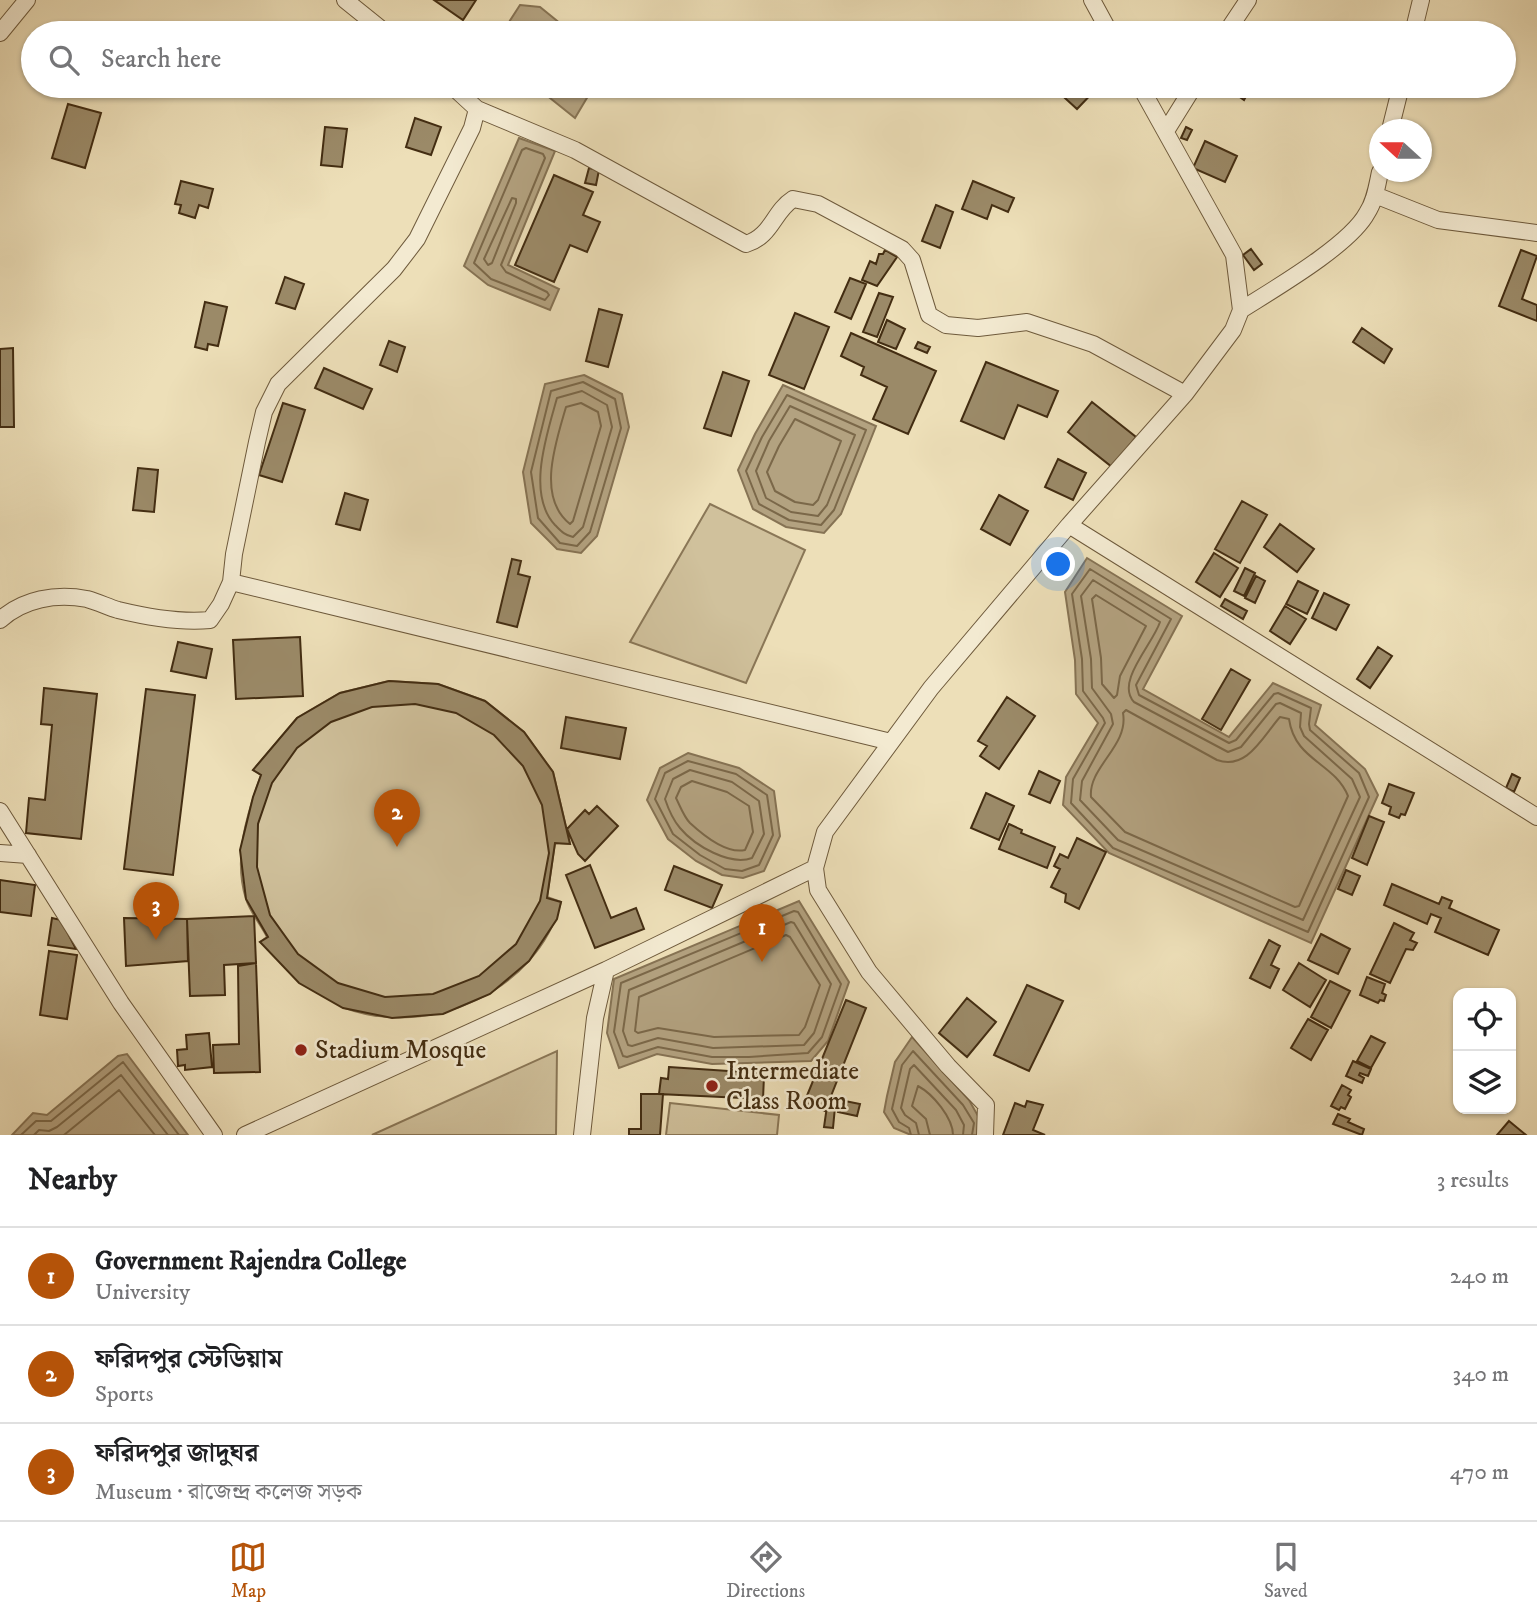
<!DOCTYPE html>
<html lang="en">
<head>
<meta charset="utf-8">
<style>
  :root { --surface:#fff; --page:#f6f6f6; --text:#202124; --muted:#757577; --line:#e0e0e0; --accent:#b45309 }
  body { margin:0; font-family:"IM FELL DW Pica","Noto Serif Bengali",serif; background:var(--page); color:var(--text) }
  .controls { position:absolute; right:21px; bottom:21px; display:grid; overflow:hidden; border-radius:14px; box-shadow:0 2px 5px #0004 }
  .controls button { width:63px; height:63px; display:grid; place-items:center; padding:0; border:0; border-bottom:2px solid var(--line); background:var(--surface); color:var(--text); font:35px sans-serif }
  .compass { position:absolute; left:1369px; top:119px; width:63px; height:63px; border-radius:50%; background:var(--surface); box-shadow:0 2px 5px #0004; rotate:291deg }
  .you { position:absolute; left:1059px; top:565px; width:24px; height:24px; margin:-18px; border:5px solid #fff; border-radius:50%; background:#1a73e8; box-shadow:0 0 0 10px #1a73e833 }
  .badge { display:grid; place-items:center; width:46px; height:46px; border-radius:50%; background:var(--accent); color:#fff; font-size:23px; font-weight:700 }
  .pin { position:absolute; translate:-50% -58px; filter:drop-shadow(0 2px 4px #0008) }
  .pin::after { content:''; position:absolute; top:37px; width:24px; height:21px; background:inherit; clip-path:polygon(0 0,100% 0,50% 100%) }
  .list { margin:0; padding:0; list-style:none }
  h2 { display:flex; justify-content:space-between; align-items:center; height:91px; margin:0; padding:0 28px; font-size:30px }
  h2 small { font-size:23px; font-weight:400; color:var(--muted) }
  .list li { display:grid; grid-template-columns:46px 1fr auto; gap:21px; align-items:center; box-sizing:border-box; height:98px; padding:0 28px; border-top:2px solid var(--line) }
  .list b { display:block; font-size:26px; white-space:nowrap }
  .list p { margin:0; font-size:23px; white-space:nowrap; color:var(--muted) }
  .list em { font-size:23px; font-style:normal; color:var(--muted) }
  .icon { flex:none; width:38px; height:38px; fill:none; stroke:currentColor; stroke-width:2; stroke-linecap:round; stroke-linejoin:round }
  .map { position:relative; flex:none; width:1537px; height:1135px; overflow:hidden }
  .search { position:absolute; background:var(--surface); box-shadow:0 2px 5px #0004; left:21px; right:21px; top:21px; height:77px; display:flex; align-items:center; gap:18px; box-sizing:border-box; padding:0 24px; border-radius:38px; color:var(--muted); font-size:26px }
  .sheet { height:385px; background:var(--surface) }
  nav { display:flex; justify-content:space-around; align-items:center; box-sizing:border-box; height:98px; border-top:2px solid var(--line); background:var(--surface); font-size:19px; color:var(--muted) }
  nav a { display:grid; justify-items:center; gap:4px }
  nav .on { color:var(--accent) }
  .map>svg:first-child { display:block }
  .green { fill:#d0c19c; stroke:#8a7757; stroke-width:2 }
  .water { fill:#b3a280; stroke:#867354; stroke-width:2 }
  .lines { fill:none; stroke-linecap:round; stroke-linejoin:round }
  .shore { stroke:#7b6849; stroke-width:2 }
  .building { fill:#9b8a68; stroke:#432d12; stroke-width:2; fill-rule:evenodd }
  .minor-casing { stroke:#6e5a3c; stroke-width:18 }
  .minor { stroke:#f3ead1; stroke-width:16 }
  .poi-dot { fill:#8f2418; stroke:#f3ead1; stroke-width:2.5 }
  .labels { text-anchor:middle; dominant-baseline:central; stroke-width:5; stroke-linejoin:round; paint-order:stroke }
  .poi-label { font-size:26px; fill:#432d12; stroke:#f3ead1; text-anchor:start }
</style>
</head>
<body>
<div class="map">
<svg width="1537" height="1135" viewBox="0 0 1537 1135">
  <rect width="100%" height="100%" fill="#eddfb8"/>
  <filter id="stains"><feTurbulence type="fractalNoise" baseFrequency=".00286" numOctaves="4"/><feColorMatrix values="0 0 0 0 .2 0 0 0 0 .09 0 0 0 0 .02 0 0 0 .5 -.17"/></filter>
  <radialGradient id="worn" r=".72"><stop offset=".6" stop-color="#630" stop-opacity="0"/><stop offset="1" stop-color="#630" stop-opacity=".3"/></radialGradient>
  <path class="green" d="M710,504L805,550L746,683L630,642Z
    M389,681L438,684L485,701L524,732L553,772L570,844L555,843L547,897L561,902C537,991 430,1039 345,1008C336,1005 327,995 319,989C300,973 280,958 260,942L267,937C261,925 250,912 246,899C233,858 247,814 261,775L253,770L297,718L340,693Z
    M557,1051L556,1135H372Z
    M670,1103L779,1115L777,1135H666Z"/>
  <path class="water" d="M520,5L540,7L572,33H502Z
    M535,86H594L575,118Z
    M519,138L555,151L508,265L559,289L550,310L488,285L464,266Z
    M584,375L622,394L629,427L597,536L581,553L557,549L531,523L523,472L545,384Z
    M783,385L876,426L841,514L824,533L786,527L753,509L738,470L755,434Z
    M1087,558L1182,616L1143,689L1229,737L1273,683L1321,705L1315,725L1365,769L1378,795L1311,943L1109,853L1063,805L1066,777L1098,723L1076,694L1075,660L1065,592Z
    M688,753L739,768L774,791L780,836L764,871L743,878L722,875L696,861L668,839L647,800L660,768Z
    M799,901L849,982L828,1041L811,1061L712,1064L657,1054L619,1068L607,1033L614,979Z
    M912,1037L969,1100L982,1123L978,1135H911L894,1128L884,1112L887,1096L895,1062Z
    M127,1054L188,1135H12L33,1113L47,1115L118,1056Z"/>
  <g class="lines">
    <path class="shore" d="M526,148L543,154L545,158L501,265L506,272L547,292L549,295L545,300L491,279L474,263L522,150Z
      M512,198L516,199V203L492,263L488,265L484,259Z
      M583,382L615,399L621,428L590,532L577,546L560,543L538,518L531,472L551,391Z
      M582,391L607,405L612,427L583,527L573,537C564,535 561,531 555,525C526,494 547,434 557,398Z
      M787,395L866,430L834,510L821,525L789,520L759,504L746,471L762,437Z
      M581,403L598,412L601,426L573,521L570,524C536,497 556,442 566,407Z
      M790,406L855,435L827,505L818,516L791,512L766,498L756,471L769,441Z
      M795,419L841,441L818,500L813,505L795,502L775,491L767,472L779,446Z
      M1090,569L1171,619L1136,685L1139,695L1229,743L1236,740L1274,694L1278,693L1311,708L1309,724L1310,730L1359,773L1369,797L1308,932L1113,848L1071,803L1073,779L1105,723L1103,718L1083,691L1082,659L1072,594Z
      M1093,580L1160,622C1153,644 1115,682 1134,702L1228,752L1241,747L1276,704L1280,703L1301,713L1300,727L1304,736L1352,779L1360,797L1303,920L1118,840L1080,800L1082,781L1113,724L1111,714L1092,688L1091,659L1081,596Z
      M1096,595L1146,626L1120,676L1117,695L1114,698L1102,684L1101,658L1092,599Z
      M1126,710L1217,760C1247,771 1263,736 1280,717L1289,719C1295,761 1334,762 1348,796L1299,906L1295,907L1125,832L1091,797C1088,767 1129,746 1123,713Z
      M688,761L736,774L767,795L773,835L759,865L742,871L725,869L700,855L673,834L655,799L665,773Z
      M690,770L732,782L759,801L764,834L752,858C730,866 695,846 680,828C674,821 668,808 665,799L673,779Z
      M692,781L727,792L749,806L753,832L745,850C727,854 703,835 690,823C684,817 680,806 676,798L681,787Z
      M794,911L798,912L841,984L822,1037L808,1053L749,1057H712L658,1047L627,1057L623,1056L614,1032L621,983Z
      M791,922L794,923L831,984L814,1033L804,1045L713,1048L658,1038L632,1046L628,1045L623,1031L629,990Z
      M786,935L790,937L820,985L805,1027L799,1035L714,1037L658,1028L638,1033L635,1031L639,997Z
      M21,1135L36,1121H51L123,1062L179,1135
      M34,1135L39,1130L49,1131L57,1127L121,1075L168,1135
      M64,1135L119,1090L155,1135
      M911,1135L909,1128L899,1122L892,1109L902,1065L913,1051L963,1105L974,1123L972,1135
      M919,1135L916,1123L905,1115L901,1108L910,1069L914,1065L956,1110L964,1125L963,1135
      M930,1135L926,1119L912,1106L918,1086C933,1094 953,1118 953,1135"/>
  </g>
  <path class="building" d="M434,0H476L463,20Z
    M1056,86H1099L1077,109L1054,88Z
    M1233,86H1245L1250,89L1244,100L1230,90Z
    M68,104L101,113L85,168L52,158Z
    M415,118L441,127L431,155L406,147Z
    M325,127L347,129L342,167L321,165Z
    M1186,127L1192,130L1187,140L1181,138Z
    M1205,141L1237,156L1225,182L1193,168Z
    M589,168L599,170L596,185L585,183Z
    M554,175L593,192L583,215L600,222L587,252L570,245L554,282L515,265Z
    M181,181L213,189L208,208L199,205L195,218L179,213L181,205L175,204Z
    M973,181L1014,198L1008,212L992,205L987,219L962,209Z
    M936,205L953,212L940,248L922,241Z
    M1251,249L1262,264L1254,270L1243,255Z
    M885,250L897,257L877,286L862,280L870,261L876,264L879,254H883Z
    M1521,250L1537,256L1522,299L1537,305V321L1499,306Z
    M285,277L304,284L295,309L276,303Z
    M850,278L866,284L851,319L835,312Z
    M879,293L893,297L877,337L863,332Z
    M205,302L227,307L218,346L208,344L207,350L195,347Z
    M599,309L622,315L608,367L586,361Z
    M795,313L829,327L804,389L769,375Z
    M887,320L905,329L896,349L878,342Z
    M1362,328L1392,349L1384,363L1353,342Z
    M851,333L936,371L908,434L873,419L887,387L861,375L864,367L841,356Z
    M389,341L405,347L397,372L380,365Z
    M918,342L930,347L927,353L915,348Z
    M13,348L14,427H0V349Z
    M986,362L1058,391L1047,417L1018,405L1004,439L961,421Z
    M324,368L372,389L363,409L315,388Z
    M723,372L749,381L731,436L704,428Z
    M1092,402L1136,437L1112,467L1068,432Z
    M283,403L305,410L282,482L259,475Z
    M1058,459L1086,473L1073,500L1045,487Z
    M138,468L158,470L154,512L133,510Z
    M345,493L368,500L360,530L336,524Z
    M999,495L1028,511L1010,545L981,529Z
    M1242,501L1267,515L1240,563L1215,549Z
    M1280,524L1314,549L1297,572L1264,547Z
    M1214,553L1238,568L1220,597L1196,582Z
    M512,559L521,561L518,574L530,577L517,627L497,622Z
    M1245,568L1255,573L1244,596L1234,591Z
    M1256,576L1265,581L1255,603L1245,598Z
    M1298,581L1318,591L1307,614L1286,604Z
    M1324,593L1349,605L1336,630L1312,618Z
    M1225,599L1247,611L1243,619L1221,606Z
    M1285,606L1306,619L1290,644L1270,631Z
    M300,637L303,696L236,699L233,640Z
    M178,642L212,649L206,678L171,671Z
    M1378,647L1392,656L1370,688L1357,679Z
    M1231,669L1250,680L1221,730L1202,719Z
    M389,681L438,684L485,701L524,732L553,772L570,844L555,843L547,898L561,902L557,919L529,961L490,994L443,1014L392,1018L343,1008L299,983L260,942L268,937L246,899L240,850L253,797L261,775L253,770L297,718L340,693ZM415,704L456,713L494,735L523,766L542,805L549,853L540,901L516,944L479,976L433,994L385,997L338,983L298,954L270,915L257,867L258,824L272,783L297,748L331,722L372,707Z
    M44,688L97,694L81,839L26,833L29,798L45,800L52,725L41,724Z
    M146,689L195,695L173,875L124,869Z
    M1007,697L1035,716L999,769L980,756L987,746L978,741Z
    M566,717L626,728L620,759L561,748Z
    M1039,771L1060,781L1050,803L1029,794Z
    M1512,774L1520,778L1514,792L1506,788Z
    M1389,784L1414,793L1405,815L1401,814L1399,818L1389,814L1391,807L1382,803Z
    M986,793L1014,806L999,840L971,828Z
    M597,806L618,826L585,861L578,854L567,829L585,810L589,814Z
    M1369,816L1384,822L1367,865L1352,858Z
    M1009,824L1022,830L1021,833L1055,847L1047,868L999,849Z
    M1077,838L1106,852L1079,909L1065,902L1066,894L1051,887L1060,869L1054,866L1060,854L1068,858Z
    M590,865L611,918L636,908L644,929L595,948L566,875Z
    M674,866L722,885L712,908L665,890Z
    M1346,870L1360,876L1352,895L1338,889Z
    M0,880L35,885L31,916L0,912Z
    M1392,884L1439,904L1442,897L1452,901L1449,908L1499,930L1488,955L1435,932L1441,918L1431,914L1427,924L1384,905Z
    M254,916L256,963L224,965L225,995L190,996L187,919Z
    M52,918L61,920L76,949L48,945Z
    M124,918L187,919L188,961L126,966Z
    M1394,923L1414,933L1410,940L1417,943L1413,950L1406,949L1390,983L1370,974Z
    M1321,934L1350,949L1338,974L1308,960Z
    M1269,940L1280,946L1271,965L1279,969L1270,988L1250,978Z
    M49,951L77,955L67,1019L40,1015Z
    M256,963L260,1072L214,1073L213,1045L239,1044L238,966Z
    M1299,963L1326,980L1310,1007L1283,990Z
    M1367,977L1385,984L1382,993L1386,995L1384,1001L1380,1000L1378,1003L1360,995Z
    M1330,981L1350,991L1331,1028L1311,1017Z
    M1027,985L1063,1001L1029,1071L994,1055Z
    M967,998L996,1022L967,1057L939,1033Z
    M846,1000L866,1008L825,1111L804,1103Z
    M1308,1019L1328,1030L1311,1060L1291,1048Z
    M209,1033L212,1067L185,1070V1065L178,1066L177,1050L187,1049L186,1035Z
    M1371,1036L1385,1043L1371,1068L1357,1061Z
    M1353,1061L1371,1069L1368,1076L1360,1073L1359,1075L1364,1078L1362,1083L1346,1076Z
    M669,1067L758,1073L764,1076L763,1099L659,1094L661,1078L668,1079Z
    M1342,1085L1351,1090L1348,1095L1351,1097L1345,1109L1341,1107L1339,1110L1331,1106Z
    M641,1094H663L660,1135H629V1129H641Z
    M840,1100L860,1104L857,1116L838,1112Z
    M1027,1101L1043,1105L1033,1130L1045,1135H1003L1015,1103L1025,1107Z
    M827,1106L835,1107L833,1128L824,1127Z
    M1338,1114L1350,1119L1348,1122L1364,1129L1362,1135L1333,1124Z
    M1509,1121L1526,1135H1497Z"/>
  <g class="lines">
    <defs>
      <path id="minor" d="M345,0L386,33
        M1092,0L1110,33
        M0,33L27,0
        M1226,33L1248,0
        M1413,33L1421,0
        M477,109L575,150L746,244C772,236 773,212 793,199L818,204L902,249L912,260L929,315L946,325L978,328L1027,322L1093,344L1185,394
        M1390,130L1401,86
        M1166,131L1194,86
        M1375,195L1438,220L1537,233
        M1241,310C1274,289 1350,245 1367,213C1375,201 1377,186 1380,172
        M1069,525L1537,817
        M231,582L891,742
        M0,620C23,599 56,593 87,599C98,602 108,607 118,610C147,617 181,623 210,620L221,604L231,582L234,554L257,442L264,412L278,384L394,269L417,239L472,128L477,109L452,86
        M0,811L121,1003L214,1135
        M0,853L28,855
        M245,1135L606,970L815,868
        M582,1135L595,1018L606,970
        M985,1135L986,1105L948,1066L869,972L818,890L815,868L825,832L931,688L1069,525L1185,394L1233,330L1241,310L1234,255L1140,86"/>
    </defs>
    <use href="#minor" class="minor-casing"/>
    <use href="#minor" class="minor"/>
  </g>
  <g class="poi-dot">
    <circle cx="301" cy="1050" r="7"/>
    <circle cx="712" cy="1086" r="7"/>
  </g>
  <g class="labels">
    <g class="poi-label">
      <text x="315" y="1050">Stadium Mosque</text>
      <text x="726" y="1071">Intermediate<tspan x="726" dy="30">Class Room</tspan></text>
    </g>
  </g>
  <rect width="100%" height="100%" filter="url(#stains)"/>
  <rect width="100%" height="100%" fill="url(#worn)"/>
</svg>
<div class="controls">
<button><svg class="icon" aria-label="locate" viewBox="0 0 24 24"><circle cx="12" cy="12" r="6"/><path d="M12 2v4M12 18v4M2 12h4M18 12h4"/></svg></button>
<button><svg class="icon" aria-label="layers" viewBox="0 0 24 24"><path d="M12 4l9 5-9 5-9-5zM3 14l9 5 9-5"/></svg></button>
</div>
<svg class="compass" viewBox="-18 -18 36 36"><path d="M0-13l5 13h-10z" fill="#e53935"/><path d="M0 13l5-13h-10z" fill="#757577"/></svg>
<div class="you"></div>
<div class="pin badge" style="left:762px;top:962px">1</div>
<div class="pin badge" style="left:397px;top:847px">2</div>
<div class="pin badge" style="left:156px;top:940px">3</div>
<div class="search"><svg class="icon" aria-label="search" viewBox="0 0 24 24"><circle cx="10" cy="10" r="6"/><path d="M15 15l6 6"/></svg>Search here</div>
</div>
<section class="sheet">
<h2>Nearby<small>3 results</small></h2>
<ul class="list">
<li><span class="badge">1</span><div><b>Government Rajendra College</b><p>University</p></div><em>240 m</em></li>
<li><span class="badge">2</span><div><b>ফরিদপুর স্টেডিয়াম</b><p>Sports</p></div><em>340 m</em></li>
<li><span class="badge">3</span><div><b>ফরিদপুর জাদুঘর</b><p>Museum · রাজেন্দ্র কলেজ সড়ক</p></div><em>470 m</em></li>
</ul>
</section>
<nav>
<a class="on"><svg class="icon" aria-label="map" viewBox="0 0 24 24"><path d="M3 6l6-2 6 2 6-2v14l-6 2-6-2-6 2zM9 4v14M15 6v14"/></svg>Map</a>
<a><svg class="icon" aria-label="directions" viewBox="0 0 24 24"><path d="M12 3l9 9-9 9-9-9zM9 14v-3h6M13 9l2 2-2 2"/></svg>Directions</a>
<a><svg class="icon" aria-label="saved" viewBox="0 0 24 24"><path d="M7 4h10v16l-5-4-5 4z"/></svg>Saved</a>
</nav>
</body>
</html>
